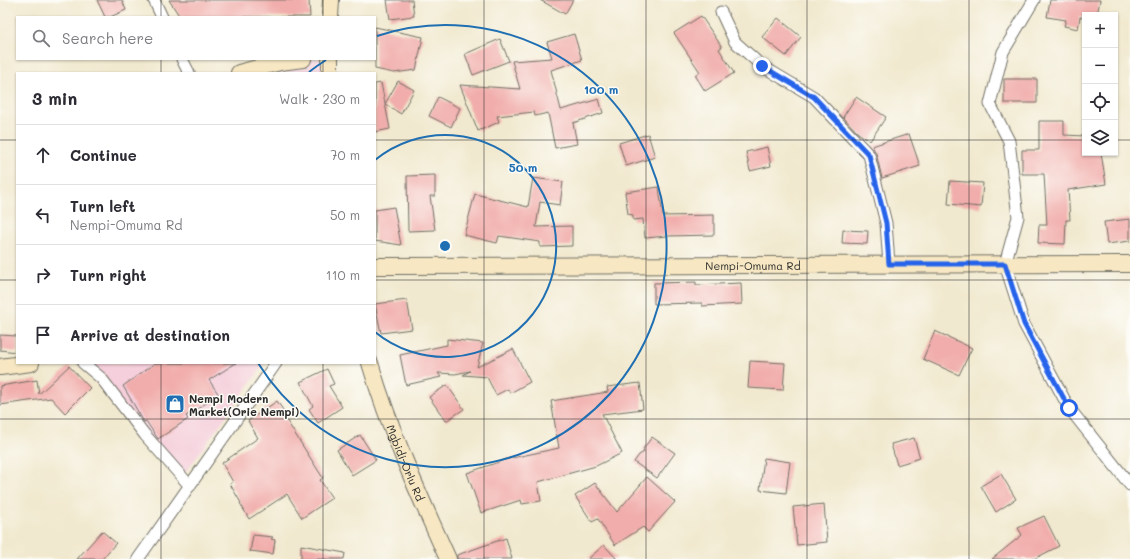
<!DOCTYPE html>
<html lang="en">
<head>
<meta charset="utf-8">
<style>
  :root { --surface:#fff; --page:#f2f2f3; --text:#2b2b33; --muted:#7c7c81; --line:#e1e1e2 }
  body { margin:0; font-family:Mali,sans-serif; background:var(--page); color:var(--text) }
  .controls { position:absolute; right:12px; top:12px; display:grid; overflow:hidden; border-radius:0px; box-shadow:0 1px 3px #0004 }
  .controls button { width:36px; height:36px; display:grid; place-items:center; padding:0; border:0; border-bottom:1px solid var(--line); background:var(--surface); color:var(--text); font:20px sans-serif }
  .stop { position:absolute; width:12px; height:12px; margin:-9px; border:3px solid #2563eb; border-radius:50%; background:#fff }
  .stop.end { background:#2563eb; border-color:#fff; box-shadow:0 1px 4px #0008 }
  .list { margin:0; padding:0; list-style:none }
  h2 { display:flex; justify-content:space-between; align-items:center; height:52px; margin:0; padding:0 16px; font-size:17px }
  h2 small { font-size:13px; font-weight:400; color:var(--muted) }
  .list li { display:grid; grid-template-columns:26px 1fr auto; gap:12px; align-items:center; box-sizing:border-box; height:60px; padding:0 16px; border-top:1px solid var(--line) }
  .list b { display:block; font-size:15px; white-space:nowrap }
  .list p { margin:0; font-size:13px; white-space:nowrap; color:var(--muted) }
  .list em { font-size:13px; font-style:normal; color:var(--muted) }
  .icon { flex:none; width:22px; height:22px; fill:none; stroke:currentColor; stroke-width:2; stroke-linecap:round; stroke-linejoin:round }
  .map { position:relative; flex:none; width:1130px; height:559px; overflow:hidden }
  .search { position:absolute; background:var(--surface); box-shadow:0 1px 3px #0004; left:16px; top:16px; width:360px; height:44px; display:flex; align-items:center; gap:10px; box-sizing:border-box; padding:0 14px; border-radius:0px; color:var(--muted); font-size:15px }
  .panel { position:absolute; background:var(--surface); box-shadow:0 1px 3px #0004; left:16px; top:72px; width:360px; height:292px; border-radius:0px }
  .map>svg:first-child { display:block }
  .built { fill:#f5cfdb }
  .building { fill:#f1adab }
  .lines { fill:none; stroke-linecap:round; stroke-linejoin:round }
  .street-casing { stroke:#706e64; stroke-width:13 }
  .secondary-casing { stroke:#706e64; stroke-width:18 }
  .street { stroke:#fff; stroke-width:11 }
  .secondary { stroke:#f7e8c3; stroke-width:16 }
  .route { stroke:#2563eb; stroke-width:5 }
  .grid { fill:none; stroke:#2b2b2b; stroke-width:1; stroke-opacity:0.55 }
  .ring { fill:none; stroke:#1f6fb2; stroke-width:2 }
  .labels { text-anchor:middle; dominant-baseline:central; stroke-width:3; stroke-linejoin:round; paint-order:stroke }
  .street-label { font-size:11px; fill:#2b2b2b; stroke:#fdfcf7 }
  .poi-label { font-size:11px; font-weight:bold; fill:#2b2b2b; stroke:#fdfcf7; text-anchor:start }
  .centre { fill:#1f6fb2; stroke:#fdfcf7; stroke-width:2 }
  .ring-label { font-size:12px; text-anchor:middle; font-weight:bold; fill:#1f6fb2; stroke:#fdfcf7; stroke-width:3; stroke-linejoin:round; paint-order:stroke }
</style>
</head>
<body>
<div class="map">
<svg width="1130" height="559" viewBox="0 0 1130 559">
  <rect width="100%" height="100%" fill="#fdfcf7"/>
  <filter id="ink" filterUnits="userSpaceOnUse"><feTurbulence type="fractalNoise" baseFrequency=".025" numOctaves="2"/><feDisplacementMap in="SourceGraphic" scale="8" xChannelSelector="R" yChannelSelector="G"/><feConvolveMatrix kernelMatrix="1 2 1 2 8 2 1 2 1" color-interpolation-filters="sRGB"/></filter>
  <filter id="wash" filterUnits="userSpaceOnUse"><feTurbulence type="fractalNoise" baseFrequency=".012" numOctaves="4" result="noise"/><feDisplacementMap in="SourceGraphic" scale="16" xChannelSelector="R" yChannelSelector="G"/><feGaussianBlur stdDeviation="0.9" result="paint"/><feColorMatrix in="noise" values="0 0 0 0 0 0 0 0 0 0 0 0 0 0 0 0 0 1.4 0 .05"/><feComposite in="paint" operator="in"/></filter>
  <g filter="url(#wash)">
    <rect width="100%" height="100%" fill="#f1e9cf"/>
    <path class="built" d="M311,59H330L329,73H243Z
      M78,363H265L182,477Z"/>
    <g id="blocks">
      <path class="building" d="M97,0H122L126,10L110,17H105Z
        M169,0H309L310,17H180Z
        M387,0H412L414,16L390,19Z
        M540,0H573L565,14Z
        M1050,0H1100L1097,15H1085V18L1080,17L1078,29L1064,26L1066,20L1047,17Z
        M701,16L722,47L719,49L734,73L705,91L695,75L700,72L674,33Z
        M778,18L801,37L786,56L762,37Z
        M375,27L423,37L416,70L394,73L375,69Z
        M574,34L582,60L551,70L561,110L599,99L603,113L573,123L577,144L555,148L548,113L535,116L534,112L497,116L499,122L478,131L460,85L520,89L512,61L552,58L547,42Z
        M500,39L509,61L473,75L465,54Z
        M1004,79H1037V103H1004Z
        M398,81L414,90L401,114L385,104Z
        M381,83L390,129L375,132V84Z
        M438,97L460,108L451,127L429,116Z
        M856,97L886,117L870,141L858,133L843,117Z
        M1039,121H1064V135L1085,136V153H1101L1106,184L1068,190L1070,220H1066L1065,244L1038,243L1039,225H1047L1044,174H1022V150H1039Z
        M648,134L655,157L626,166L619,143Z
        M909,134L920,166L882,178L876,153L872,146Z
        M767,147L771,166L750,171L746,152Z
        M435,175V196H430L435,230L408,231L407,176Z
        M533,178L563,182L560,205L540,202L536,227L572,226V246L540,247V242L499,236L497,243L464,235L475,194L528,207Z
        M950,181L983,183L981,207L948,204Z
        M659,187L663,216L714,215V235L668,236L645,238L643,219L633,220V215L628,214L625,192Z
        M394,207L401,245L375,241V210Z
        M1130,219V241L1107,244L1104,222Z
        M843,230L868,231L867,244L842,243Z
        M696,282V285L741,283L742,304L702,306V303L654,304V283Z
        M407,300L412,329L381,333L375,304Z
        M935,331L972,348L959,375L923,359Z
        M0,335L17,336V352L0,350Z
        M447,339L483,343L477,367L513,349L530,382L510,393L508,389L496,395L487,377L463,375L470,371L455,374L438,373L441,377L406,385L400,355L447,345Z
        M750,361L785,363L783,390L748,388Z
        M155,363H236L209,380L219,395L186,416L188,419L158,439L146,421L144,422L123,386Z
        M69,366L90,388L65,413L51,398L0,405V386L37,380L39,394Z
        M327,369L334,384L329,386L342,407L318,423L309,409L313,406L300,382Z
        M640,383L643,409L602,414L622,453L596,466L538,482L541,501L522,504L521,500L481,513L467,473L507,459L559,448L551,401L608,392L607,387Z
        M447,385L464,409L446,421L429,397Z
        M277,401L287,416L285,418L323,478L320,480L332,498L302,518L287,494L249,519L240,503H241L230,484L233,482L222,463L258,438L248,421Z
        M360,435L376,460L352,475L337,450Z
        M652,437L675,453L657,478L634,462L639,455L644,452L643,449Z
        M914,438L920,458L897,465L891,444Z
        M764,458L790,462L786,493L760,490Z
        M1001,474L1016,499L996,512L981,486Z
        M647,477L675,502L648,532L643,527L615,545L598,519L592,522L575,496L595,483L617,512Z
        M824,504L827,542L797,545L793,507Z
        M1044,516L1059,546L1034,559H992L1022,535L1018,528Z
        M102,531L116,543L102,559H77Z
        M253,535L273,537L271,539L275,540L273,554L251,551L250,552Z
        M506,538L512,559H457V555Z
        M301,545L345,553L344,559H301Z
        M604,545L617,559H588Z"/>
    </g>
  </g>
  <g filter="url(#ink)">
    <use href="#blocks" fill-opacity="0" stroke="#706e64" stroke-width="1"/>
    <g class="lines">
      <defs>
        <path id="street" d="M154,0L162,17
          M1034,0L1003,52L990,104L1009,141L1018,217L1005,264L1024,324L1069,408L1130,485
          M721,12L735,42L762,66L814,97L869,155L886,223L889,264
          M182,59L189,73
          M83,363L101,378L145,435L190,486
          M138,559L276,363"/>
        <g id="secondary">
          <path d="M330,17L331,0"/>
          <path d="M330,59V73"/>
          <path d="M239,73L280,62L303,59"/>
          <path id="s1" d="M375,266L1130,264"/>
          <path id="s2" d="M370,363C390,431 419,495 448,559"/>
          <path d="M0,367L31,363"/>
        </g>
      </defs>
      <use href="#street" class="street-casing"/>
      <use href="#secondary" class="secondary-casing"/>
      <use href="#street" class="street"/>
      <use href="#secondary" class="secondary"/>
    </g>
  </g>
  <g class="lines" filter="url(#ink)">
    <path class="route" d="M762,66L814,97L869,155L886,223L889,264H1005L1024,324L1069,408"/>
  </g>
  <path class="grid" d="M161,0V17M323,0V17M484,0V559M646,0V559M807,0V559M969,0V559M161,59V73M323,59V73M0,140H17M375,140H1085M1115,140H1130M0,280H17M375,280H1130M161,363V559M323,363V559M0,419H1130"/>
  <g class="ring">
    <path d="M375 160A111 111 0 1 1 375 332"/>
    <path d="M309 72A221 221 0 0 1 326 60M377 36A221 221 0 1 1 258 363"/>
  </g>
  <defs>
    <symbol id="shop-square" viewBox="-11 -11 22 22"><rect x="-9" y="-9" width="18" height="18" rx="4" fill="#1f6fb2" stroke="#fdfcf7"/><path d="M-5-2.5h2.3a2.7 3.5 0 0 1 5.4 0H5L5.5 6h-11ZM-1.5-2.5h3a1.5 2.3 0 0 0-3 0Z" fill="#fff"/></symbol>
  </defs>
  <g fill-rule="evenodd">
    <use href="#shop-square" x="164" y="393" width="22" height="22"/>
  </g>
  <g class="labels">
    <g class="street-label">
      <text stroke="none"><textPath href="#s1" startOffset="378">Nempi-Omuma Rd</textPath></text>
      <text stroke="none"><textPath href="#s2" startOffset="106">Mgbidi-Orlu Rd</textPath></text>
    </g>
    <g class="poi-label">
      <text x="189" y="398">Nempi Modern<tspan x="189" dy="13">Market(Orie Nempi)</tspan></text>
    </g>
  </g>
  <circle cx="445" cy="246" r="6" class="centre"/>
  <g class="ring-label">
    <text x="601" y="94">100 m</text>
    <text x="523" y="172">50 m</text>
  </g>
</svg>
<div class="controls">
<button>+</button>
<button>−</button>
<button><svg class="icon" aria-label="locate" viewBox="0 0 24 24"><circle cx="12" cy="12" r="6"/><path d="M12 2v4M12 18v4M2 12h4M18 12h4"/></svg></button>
<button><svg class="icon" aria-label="layers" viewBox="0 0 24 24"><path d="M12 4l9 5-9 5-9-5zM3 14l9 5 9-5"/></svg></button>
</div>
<div class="stop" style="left:1069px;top:408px"></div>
<div class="stop end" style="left:762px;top:66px"></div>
<div class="search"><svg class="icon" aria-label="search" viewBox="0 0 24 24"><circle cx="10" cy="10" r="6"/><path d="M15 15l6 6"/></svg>Search here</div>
<section class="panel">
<h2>3 min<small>Walk · 230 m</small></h2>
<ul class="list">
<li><svg class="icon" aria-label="ahead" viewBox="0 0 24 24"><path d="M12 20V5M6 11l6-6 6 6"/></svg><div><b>Continue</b></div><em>70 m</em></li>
<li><svg class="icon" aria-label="left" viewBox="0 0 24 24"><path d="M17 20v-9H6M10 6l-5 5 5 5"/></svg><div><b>Turn left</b><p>Nempi-Omuma Rd</p></div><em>50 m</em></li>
<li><svg class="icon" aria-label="right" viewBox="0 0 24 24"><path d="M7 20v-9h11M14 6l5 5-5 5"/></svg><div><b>Turn right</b></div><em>110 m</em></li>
<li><svg class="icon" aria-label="arrive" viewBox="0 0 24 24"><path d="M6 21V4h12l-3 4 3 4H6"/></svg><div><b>Arrive at destination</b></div></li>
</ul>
</section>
</div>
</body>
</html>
